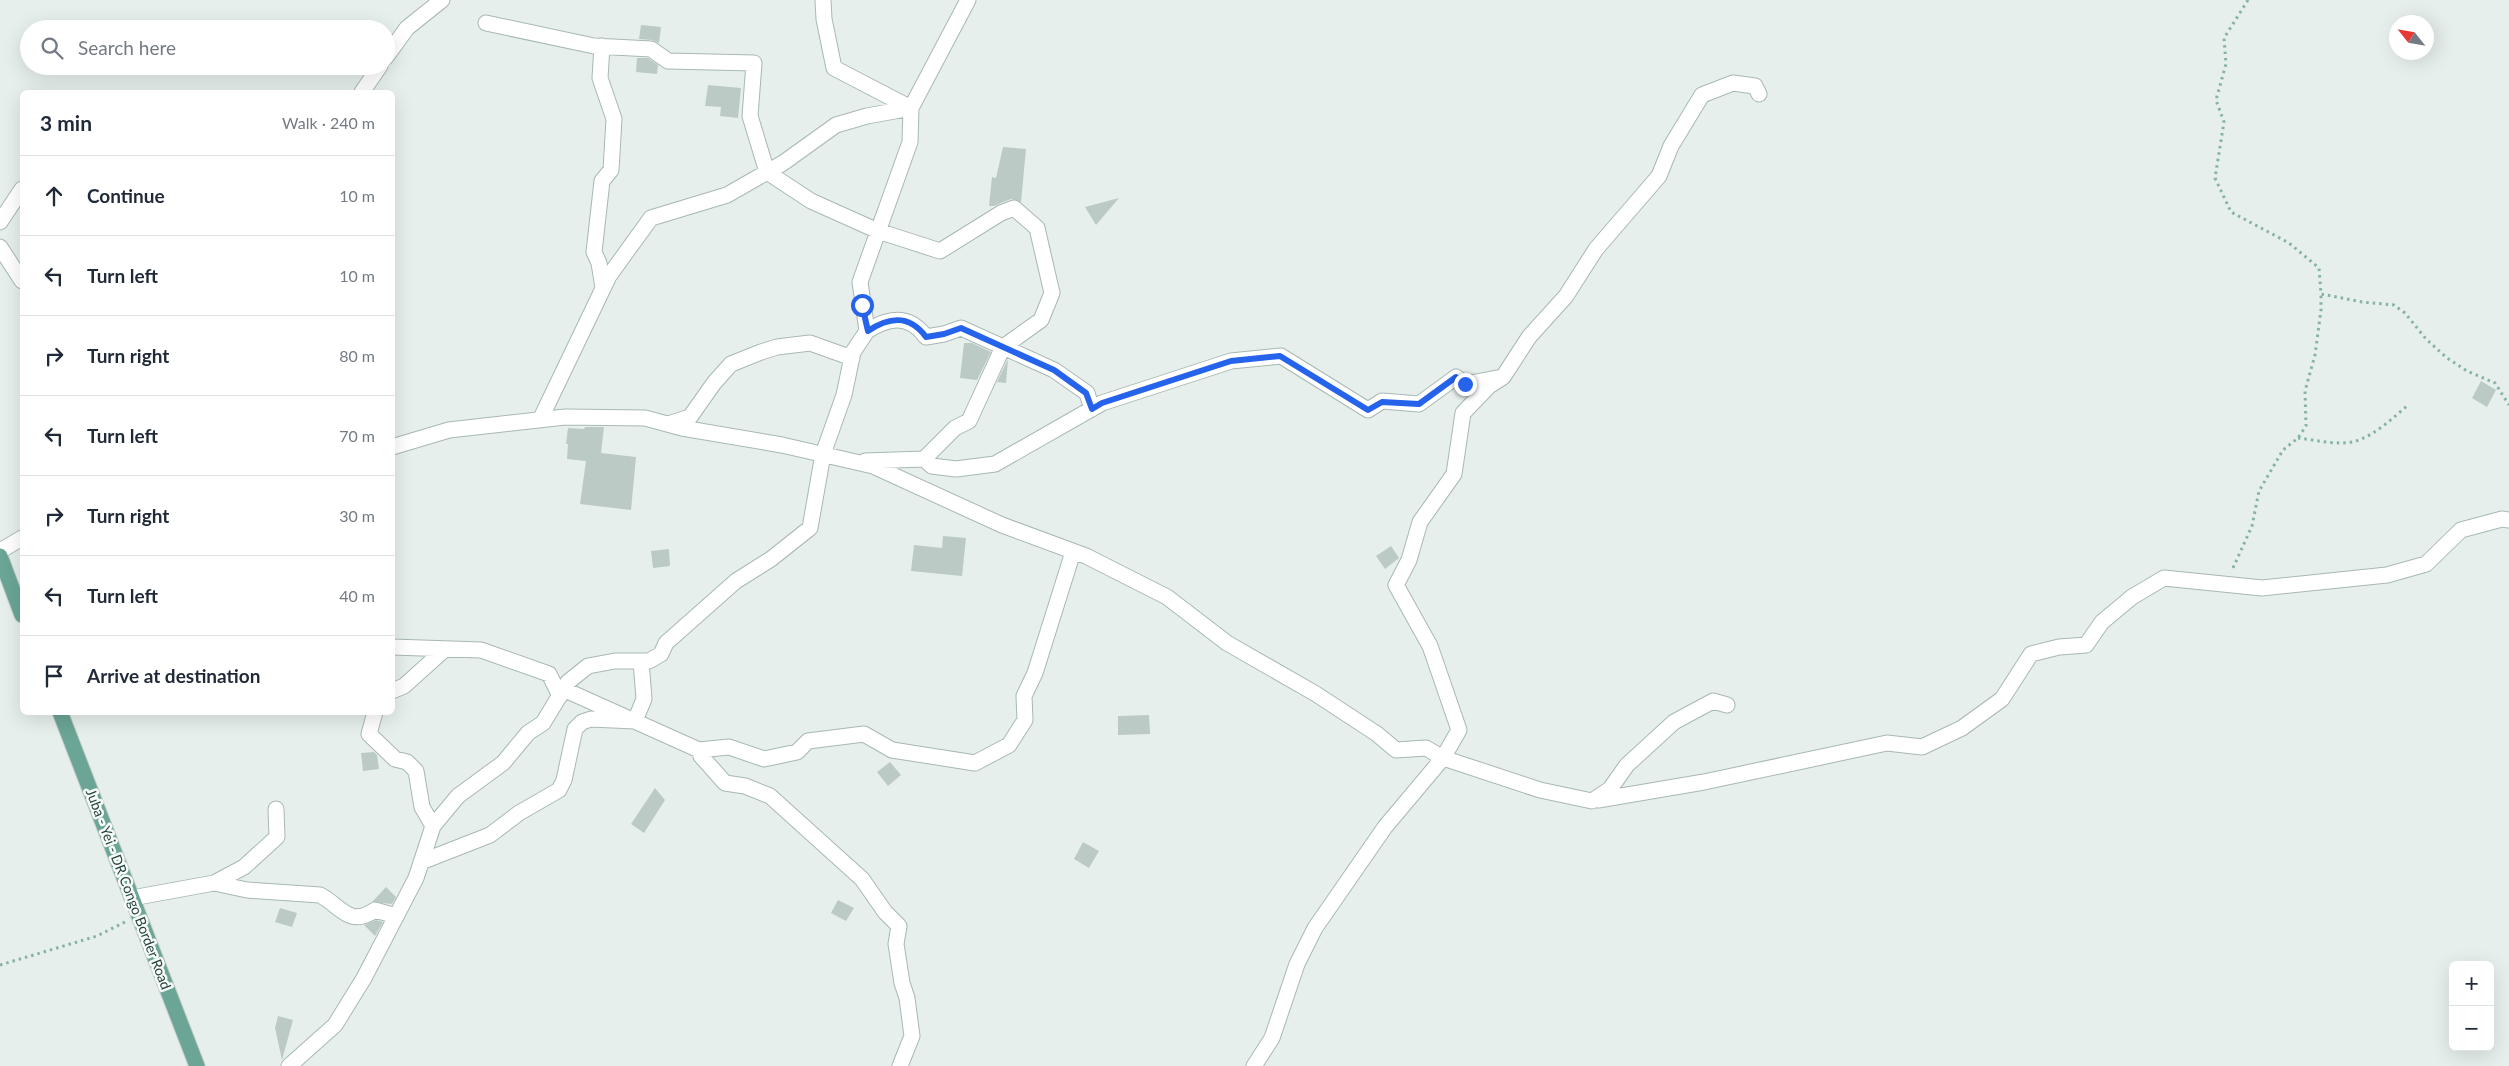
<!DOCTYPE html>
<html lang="en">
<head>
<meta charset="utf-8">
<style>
  :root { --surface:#fff; --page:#f2f2f3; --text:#1f2937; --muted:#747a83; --line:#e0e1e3 }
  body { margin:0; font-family:Lato,sans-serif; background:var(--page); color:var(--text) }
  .controls { position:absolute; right:15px; bottom:15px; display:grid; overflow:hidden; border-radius:8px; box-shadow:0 5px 20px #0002 }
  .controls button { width:45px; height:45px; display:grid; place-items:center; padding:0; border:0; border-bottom:1px solid var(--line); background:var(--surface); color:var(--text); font:25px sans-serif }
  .compass { position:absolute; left:2389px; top:15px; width:45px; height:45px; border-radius:50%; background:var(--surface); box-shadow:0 5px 20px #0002; rotate:301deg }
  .stop { position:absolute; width:15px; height:15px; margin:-11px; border:4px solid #2563eb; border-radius:50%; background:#fff }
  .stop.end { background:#2563eb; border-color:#fff; box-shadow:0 1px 5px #0008 }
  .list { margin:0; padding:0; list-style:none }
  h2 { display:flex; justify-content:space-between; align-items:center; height:65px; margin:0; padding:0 20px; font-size:21px }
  h2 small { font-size:16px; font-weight:400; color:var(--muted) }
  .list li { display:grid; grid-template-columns:32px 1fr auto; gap:15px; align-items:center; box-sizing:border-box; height:80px; padding:0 20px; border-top:1px solid var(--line) }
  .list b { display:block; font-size:19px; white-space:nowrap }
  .list em { font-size:16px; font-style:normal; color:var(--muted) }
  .icon { flex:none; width:28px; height:28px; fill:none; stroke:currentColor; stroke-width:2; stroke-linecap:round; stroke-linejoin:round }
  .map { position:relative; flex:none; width:2509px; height:1066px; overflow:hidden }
  .search { position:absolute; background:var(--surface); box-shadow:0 5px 20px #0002; left:20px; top:20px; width:375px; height:55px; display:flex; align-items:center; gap:12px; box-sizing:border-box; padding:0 18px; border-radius:28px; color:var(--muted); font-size:19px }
  .panel { position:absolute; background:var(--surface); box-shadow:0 5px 20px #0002; left:20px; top:90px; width:375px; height:625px; border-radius:8px }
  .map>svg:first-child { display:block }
  .building { fill:#bbcac4 }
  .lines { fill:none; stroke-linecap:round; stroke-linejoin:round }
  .minor-casing { stroke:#a8b8b2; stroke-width:17 }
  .major-casing { stroke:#c2cac8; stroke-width:17 }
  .path { stroke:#86b3a5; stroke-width:3; stroke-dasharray:2.5 4; stroke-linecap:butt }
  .minor { stroke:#fff; stroke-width:15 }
  .major { stroke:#6aa596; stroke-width:15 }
  .route { stroke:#2563eb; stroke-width:6 }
  .labels { text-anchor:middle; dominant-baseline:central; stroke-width:5; stroke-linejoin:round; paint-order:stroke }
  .street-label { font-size:14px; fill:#24423a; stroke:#f7fbf9 }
</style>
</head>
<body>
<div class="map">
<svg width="2509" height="1066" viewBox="0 0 2509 1066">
  <rect width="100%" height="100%" fill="#e6efeb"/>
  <path class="building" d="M641,25L661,27L659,43L652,40L639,39Z
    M637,58H648L658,65L657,74L636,72Z
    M708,85L741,88L738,118L720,116L721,107L705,106Z
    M1003,147L1026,149L1021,202L1011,199L994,206H989L992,177L996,178Z
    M1119,198L1096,225L1085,207Z
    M964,343H972L991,352L977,380L960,378Z
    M1008,359L1006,383L997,382Z
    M2481,381L2496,390L2487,407L2472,398Z
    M585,427H604L601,453L636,457L631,510L580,504L586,461L567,459L568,444H566L568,428L584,429Z
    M943,536L966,538L962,576L911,571L914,545L942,548Z
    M1391,546L1399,558L1385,569L1376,556Z
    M669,549L670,566L653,568L651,551Z
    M1149,715L1150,734L1118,735V716Z
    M374,752L377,755L379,769L363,771L361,753Z
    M890,762L901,775L888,786L877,772Z
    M655,788L665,800L644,833L631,824Z
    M1083,842L1099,851L1089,868L1074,859Z
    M386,887L396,897L392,904L372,902Z
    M838,900L854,908L846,921L831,913Z
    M280,908L297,913L292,927L275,922Z
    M376,920L383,922L375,936L364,925Z
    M278,1016L293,1020L282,1060L275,1028Z"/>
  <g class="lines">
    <defs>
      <path id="minor" d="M486,23L594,46L651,49L668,61L754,63L750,116L767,172L811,201L878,231L940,251L1001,213L1014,208L1037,228L1052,293L1041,320L1003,347L969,421L955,428L924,459
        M602,46L600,78L614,119L611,170L602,181L594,252L599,263L603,288
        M386,57L407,28L442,0
        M362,92L380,66
        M0,222L22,189
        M0,247L22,281
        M867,331C889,317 909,314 926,337L944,334L961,328L1054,370L1087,393L1092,409
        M540,420L609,276L651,218L727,195L783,163L836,125L867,116L911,108L968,0
        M668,424L690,417L714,383L731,364L761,352L777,347L810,343L852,358
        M392,447L449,430L565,417L645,418L682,428L782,445L873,466L1002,525L1086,556L1167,597L1227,643L1316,694L1377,734L1396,750L1426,748L1443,758L1540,790L1592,801L1610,789L1627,765L1674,722L1713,701L1727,705
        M865,461L924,459L932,466L956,469L995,464L1102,403L1231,361L1281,356L1368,410L1382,401L1419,404L1456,377L1465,384L1497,378
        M0,551L22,538
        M392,647L481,650L549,674L560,696
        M563,689L699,750L729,747L764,759L797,752L808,741L864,734L892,750L975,763L1009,745L1025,720L1024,696L1035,673L1073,552
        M392,691L404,686L444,650
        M375,712L369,734L395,759L407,762L416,771L422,807L433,826
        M699,750L701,756L725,783L745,786L770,796L862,879L885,912L899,926L896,944L902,983L907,998L912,1036L900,1066
        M1598,800L1704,782L1887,743L1922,747L1962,728L2002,699L2031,654L2059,647L2086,645L2102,622L2132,597L2164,578L2262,588L2387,575L2426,564L2461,530L2502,519L2509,520
        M421,862L490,835L519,813L559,790L564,780L575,729L582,722L591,719L635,721L644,699L641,661
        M214,883L244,867L277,837L276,809
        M132,898L214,883L247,890L320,895C341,906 349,928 375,910L396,916
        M289,1066L335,1025L364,978L416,878L433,826L458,796L503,763L528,733L543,723L568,682L588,666L615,661H649L661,654L666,643L736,581L771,559L810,528L823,454L844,395L853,352L867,331L860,282L910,142L911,108L834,68L824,19L823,0
        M1254,1066L1272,1038L1297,964L1315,928L1385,827L1443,758L1459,730L1430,646L1396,585L1409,560L1420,522L1454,474L1463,413L1489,386L1503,377L1529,337L1566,296L1596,249L1659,176L1671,146L1702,95L1733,83L1755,86L1759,94"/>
      <path id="major" d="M0,556L22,615
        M60,712L197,1066"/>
    </defs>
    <use href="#minor" class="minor-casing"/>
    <use href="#major" class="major-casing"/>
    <path class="path" d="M2248,0L2224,38L2226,64L2216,100L2224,122L2215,178L2231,212L2289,243L2319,268L2321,294L2362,302L2394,305L2405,313L2426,339L2447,358L2467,371L2495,383L2509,405
      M2298,438C2316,440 2339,446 2356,441C2375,435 2393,418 2408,405
      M2233,568L2252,526L2259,491L2283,450L2298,438L2306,426L2305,391L2315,355L2321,310V294
      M0,965L97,936L125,922"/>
    <use href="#minor" class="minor"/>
    <use href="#major" class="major"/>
  </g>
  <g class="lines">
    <path class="route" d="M862,305L868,331C889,317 909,314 926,337L944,334L961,328L1054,370L1086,393L1092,409L1102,403L1231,361L1280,356L1368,410L1382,402L1419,404L1456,377L1465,384"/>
  </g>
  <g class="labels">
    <g class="street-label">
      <text transform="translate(129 889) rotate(69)">Juba - Yei - DR Congo Border Road</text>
    </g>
  </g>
</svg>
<div class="controls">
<button>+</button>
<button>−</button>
</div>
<svg class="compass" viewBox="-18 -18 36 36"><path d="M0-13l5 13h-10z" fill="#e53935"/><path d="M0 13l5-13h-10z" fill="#747a83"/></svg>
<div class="stop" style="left:862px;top:305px"></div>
<div class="stop end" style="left:1465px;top:384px"></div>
<div class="search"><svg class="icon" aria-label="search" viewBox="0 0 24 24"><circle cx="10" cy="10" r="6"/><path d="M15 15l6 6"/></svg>Search here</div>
<section class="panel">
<h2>3 min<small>Walk · 240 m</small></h2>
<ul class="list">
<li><svg class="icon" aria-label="ahead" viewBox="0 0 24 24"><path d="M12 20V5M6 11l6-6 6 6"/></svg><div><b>Continue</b></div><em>10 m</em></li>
<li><svg class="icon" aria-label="left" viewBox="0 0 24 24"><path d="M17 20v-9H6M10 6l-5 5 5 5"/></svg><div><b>Turn left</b></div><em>10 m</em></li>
<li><svg class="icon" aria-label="right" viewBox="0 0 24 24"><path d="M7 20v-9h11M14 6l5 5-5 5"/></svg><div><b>Turn right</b></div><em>80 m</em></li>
<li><svg class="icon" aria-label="left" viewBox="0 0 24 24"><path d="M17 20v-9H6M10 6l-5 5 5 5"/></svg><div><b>Turn left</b></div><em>70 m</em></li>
<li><svg class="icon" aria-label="right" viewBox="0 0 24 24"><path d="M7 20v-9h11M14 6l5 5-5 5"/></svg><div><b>Turn right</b></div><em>30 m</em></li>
<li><svg class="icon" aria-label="left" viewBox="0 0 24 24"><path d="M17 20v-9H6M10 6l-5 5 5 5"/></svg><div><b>Turn left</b></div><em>40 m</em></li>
<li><svg class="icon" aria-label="arrive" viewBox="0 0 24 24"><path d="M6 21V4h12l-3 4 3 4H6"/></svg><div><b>Arrive at destination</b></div></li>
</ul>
</section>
</div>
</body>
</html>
